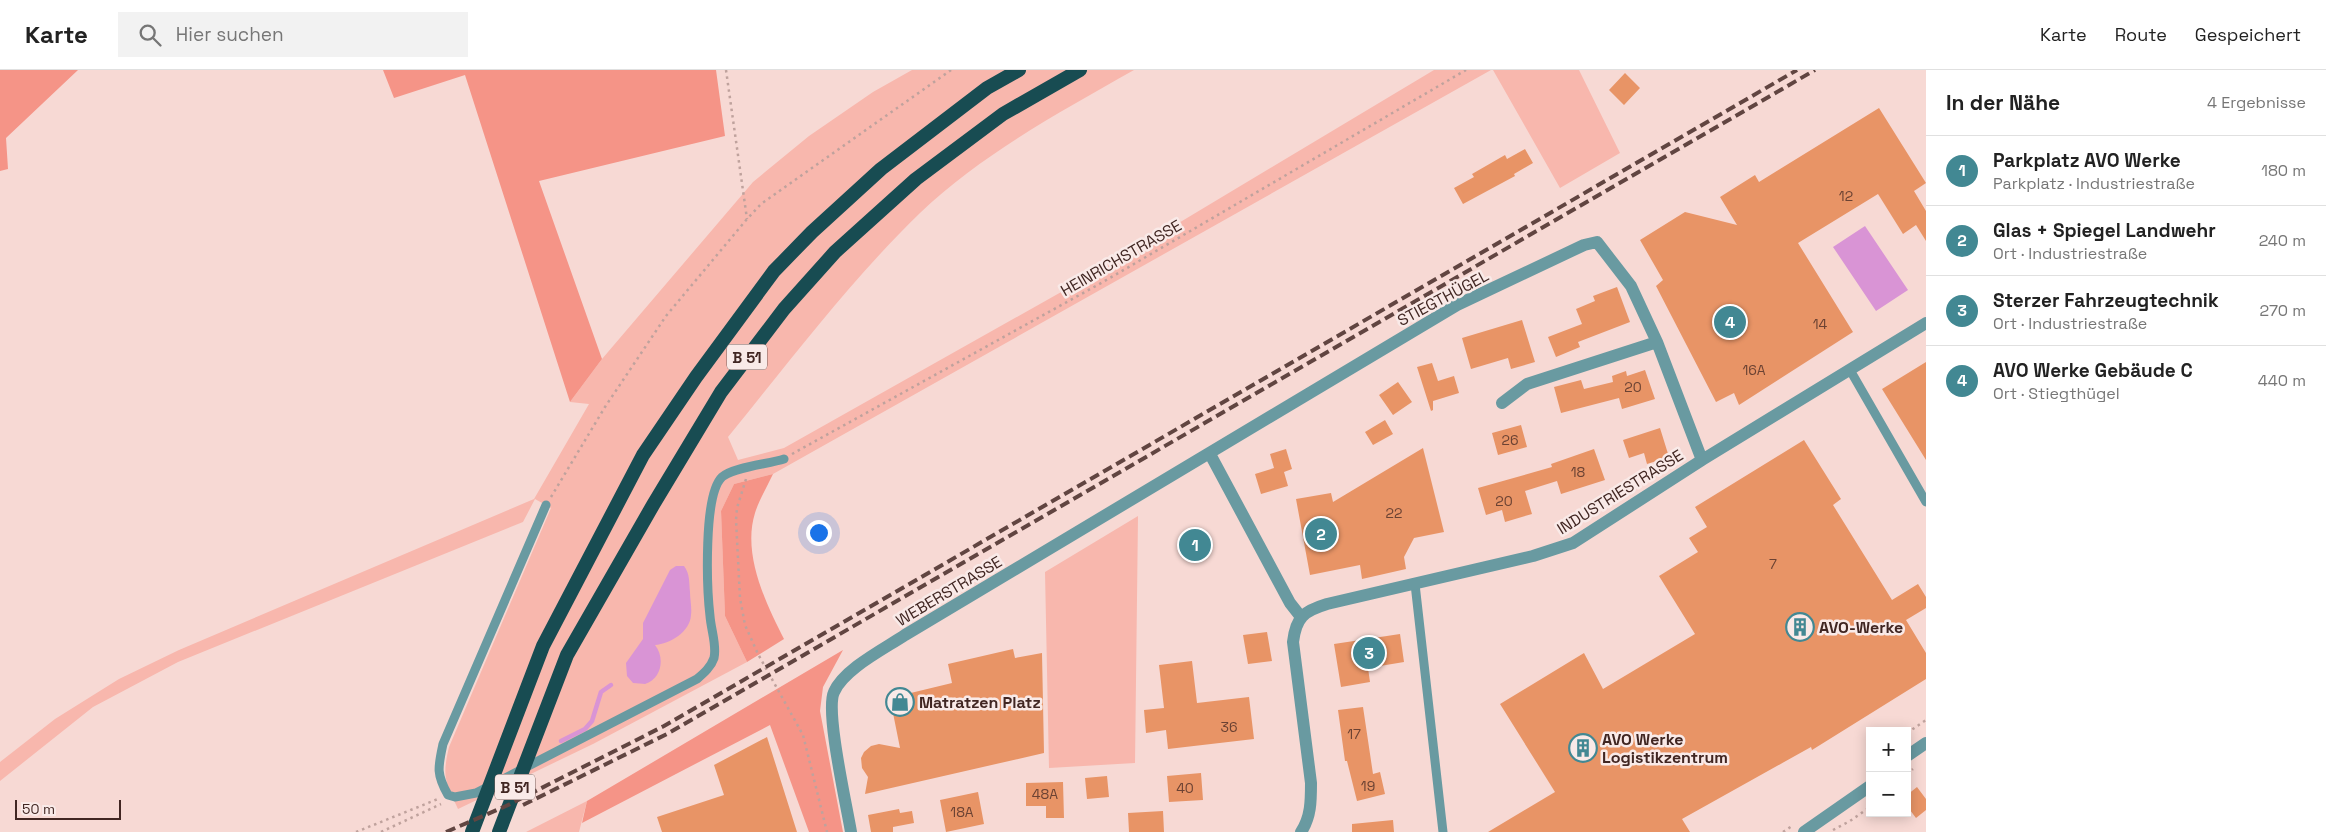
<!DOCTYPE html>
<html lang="de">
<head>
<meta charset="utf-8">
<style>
  :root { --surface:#fff; --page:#f2f2f2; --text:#222; --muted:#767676; --line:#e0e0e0; --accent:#428893 }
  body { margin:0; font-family:"Space Grotesk",sans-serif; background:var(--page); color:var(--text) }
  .controls { position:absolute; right:15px; bottom:15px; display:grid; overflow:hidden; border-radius:0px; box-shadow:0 2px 12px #0003 }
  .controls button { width:45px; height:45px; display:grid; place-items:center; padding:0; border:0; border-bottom:1px solid var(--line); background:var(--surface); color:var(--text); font:25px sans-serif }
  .scale { position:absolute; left:15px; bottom:12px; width:106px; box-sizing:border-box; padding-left:5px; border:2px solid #412622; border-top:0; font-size:14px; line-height:18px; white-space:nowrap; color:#412622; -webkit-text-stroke:4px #f9eae8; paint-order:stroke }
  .you { position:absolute; left:818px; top:462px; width:18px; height:18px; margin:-12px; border:4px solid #fff; border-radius:50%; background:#1a73e8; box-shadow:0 0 0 8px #1a73e833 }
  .badge { display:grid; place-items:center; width:32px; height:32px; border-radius:50%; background:var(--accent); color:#fff; font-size:16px; font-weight:700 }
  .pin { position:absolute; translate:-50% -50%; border:2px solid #fff; box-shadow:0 1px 5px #0006 }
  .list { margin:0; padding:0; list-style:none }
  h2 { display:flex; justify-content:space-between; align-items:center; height:65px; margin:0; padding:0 20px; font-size:21px }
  h2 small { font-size:16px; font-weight:400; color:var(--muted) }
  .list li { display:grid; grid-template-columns:32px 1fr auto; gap:15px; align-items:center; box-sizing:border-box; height:70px; padding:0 20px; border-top:1px solid var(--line) }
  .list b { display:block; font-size:19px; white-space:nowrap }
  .list p { margin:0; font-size:16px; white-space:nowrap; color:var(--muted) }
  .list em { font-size:16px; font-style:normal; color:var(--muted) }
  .icon { flex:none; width:28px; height:28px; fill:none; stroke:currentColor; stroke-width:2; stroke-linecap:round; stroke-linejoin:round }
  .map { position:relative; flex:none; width:1926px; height:762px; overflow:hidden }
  header { display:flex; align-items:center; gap:30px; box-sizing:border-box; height:70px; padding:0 25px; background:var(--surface); border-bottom:1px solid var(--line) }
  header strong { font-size:24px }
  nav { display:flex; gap:28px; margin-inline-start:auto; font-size:18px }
  .search { width:350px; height:45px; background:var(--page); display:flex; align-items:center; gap:12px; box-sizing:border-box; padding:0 18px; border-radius:0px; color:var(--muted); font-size:19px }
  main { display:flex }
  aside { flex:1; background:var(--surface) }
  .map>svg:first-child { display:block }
  .green { fill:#f8b7ad }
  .forest { fill:#f59487 }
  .water { fill:#d994d5 }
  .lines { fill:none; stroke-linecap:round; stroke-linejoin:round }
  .stream { stroke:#d994d5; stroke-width:4.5 }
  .building { fill:#e89466 }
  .path { stroke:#bfa29d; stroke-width:2.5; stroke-dasharray:2.5 4; stroke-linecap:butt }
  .service { stroke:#699aa1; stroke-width:9 }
  .minor { stroke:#699aa1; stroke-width:12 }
  .tertiary { stroke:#699aa1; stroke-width:12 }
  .trunk { stroke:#184c52; stroke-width:14 }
  .rail { stroke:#614541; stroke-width:4; stroke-dasharray:10 5; stroke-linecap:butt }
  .labels { text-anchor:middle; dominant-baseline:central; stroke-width:5; stroke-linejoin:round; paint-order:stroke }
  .number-label { font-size:14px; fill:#6b4233 }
  .shield { fill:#f9eae8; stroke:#78615d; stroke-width:1 }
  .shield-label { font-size:15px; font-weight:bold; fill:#412622 }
  .street-label { font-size:16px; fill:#412622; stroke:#f9eae8 }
  .poi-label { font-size:16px; font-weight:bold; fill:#412622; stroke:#f9eae8; text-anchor:start }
</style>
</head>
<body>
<header>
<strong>Karte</strong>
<div class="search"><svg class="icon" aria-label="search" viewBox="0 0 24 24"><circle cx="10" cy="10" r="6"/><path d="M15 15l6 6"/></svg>Hier suchen</div>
<nav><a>Karte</a><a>Route</a><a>Gespeichert</a></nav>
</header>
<main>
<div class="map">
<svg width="1926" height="762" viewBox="0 0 1926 762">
  <rect width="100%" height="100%" fill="#f7d9d4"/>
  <path class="green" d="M912,0H1134C1060,42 982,84 920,143C849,212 790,291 728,367L738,390L784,378L1102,199L1434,0H1491L773,404L734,414L721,441L725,546L747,592L593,674L458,739C445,711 442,707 449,677L551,438L535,429L523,452L178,592L93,637L0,711V692L55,649L119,609L179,580L534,429L589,334L570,332L602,289L753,112L809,66L873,22Z
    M1493,0H1579L1620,83L1560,118Z
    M1138,446L1135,693L1049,698L1045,502Z
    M587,731L579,762H526Z"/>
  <path class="forest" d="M0,0H78L6,68L8,99L0,101Z
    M383,0H716L725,66L539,111L602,289L570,332L465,5L394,28Z
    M773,404C767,417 759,430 755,443C742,484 766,534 784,569L747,592L725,546L721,441L734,414Z
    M843,580L823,617L820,641L843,762H809L770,655L582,753L587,731Z"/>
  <path class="water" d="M1865,156L1908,220L1876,241L1833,177Z
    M676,496H684C690,504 689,512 690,522C690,529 692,538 691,545C690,562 670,574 655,575C665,587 662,609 645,614C642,614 637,613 633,613L627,606L626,593L643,569V553L670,500Z"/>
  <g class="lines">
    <path class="stream" d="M561,671L585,659L592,651L601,622L611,615"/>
  </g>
  <path class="building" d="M1625,3L1640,18L1624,35L1609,20Z
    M1879,38L1926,113L1914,121L1926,141V171L1916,155L1903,164L1878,124L1798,173L1853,262L1739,335L1734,323L1716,332L1656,216L1663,210L1640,170L1685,142L1737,155L1720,127L1755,105L1759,112Z
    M1525,79L1533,93L1514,104L1515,106L1463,134L1454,118L1474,107L1472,104L1505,85L1507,89Z
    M1617,217L1630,252L1578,272L1580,277L1556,287L1548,267L1582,254L1576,239L1595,231L1593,226Z
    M1522,250L1535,292L1511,299L1508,288L1471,299L1462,268Z
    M1926,292V390L1882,319Z
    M1432,293L1438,311L1454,306L1459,323L1433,331V340L1431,341L1417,297Z
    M1645,300L1655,329L1622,339L1619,328L1561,343L1554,317L1581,310L1584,319L1613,312L1612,306L1626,301L1627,306Z
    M1398,312L1412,332L1393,345L1379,325Z
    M1385,350L1393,364L1373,375L1365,362Z
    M1521,355L1527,377L1498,385L1492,363Z
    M1660,358L1669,387L1647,394L1644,383L1629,388L1623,370Z
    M1804,370L1841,429L1833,435L1892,530L1918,514L1926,527V538L1906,550L1926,583V609L1812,680L1811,677L1682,749L1690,762H1488L1555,722L1500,634L1584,583L1603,619L1695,564L1659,506L1698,482L1689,468L1707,457L1695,437Z
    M1423,378L1444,462L1414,468L1404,487L1406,499L1362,509L1360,495L1310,505L1296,429L1331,423L1333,432Z
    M1286,379L1292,399L1284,402L1288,416L1261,424L1255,404L1274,398L1270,384Z
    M1594,379L1605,410L1561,424L1557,411L1525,421L1532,444L1505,452L1502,440L1486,445L1478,418L1552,397L1551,394Z
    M1267,562L1272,591L1248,594L1243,565Z
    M1400,564L1404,592L1368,598L1370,612L1341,617L1334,574Z
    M1013,579L1015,588L1042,583L1044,683L865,724L868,707L862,698L861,688L864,682L871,676L879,674L900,678L890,628L952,613L948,594Z
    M1192,591L1197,633L1249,627L1254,669L1168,679L1166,660L1146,663L1144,640L1164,638L1159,595Z
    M1363,637L1373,704L1380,702L1385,724L1357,731L1347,691H1345L1338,640Z
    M767,667L797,762H662L657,747L724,725L714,695Z
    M1201,703L1203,730L1169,732L1167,706Z
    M1107,706L1109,727L1087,729L1085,708Z
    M1063,712L1064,748H1046V736H1026V713Z
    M1917,717L1926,729V740L1916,748L1907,736V725Z
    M978,722L984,754L946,762L940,730Z
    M899,739L900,743L912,741L914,753L893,757V762H871L868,745Z
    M1163,741L1164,762H1129L1128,743Z
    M1393,750L1394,762H1352V754Z"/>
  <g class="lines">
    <path class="path" d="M726,0L747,149
      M792,384L1103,212L1466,0
      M746,409L737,438L736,450L740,528L745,555L758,584L803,665L827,762
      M551,427L605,337L666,246L747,149L761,134L951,0
      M1907,663L1926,650
      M1907,704L1913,699
      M1833,760L1850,751L1870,737
      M356,762L438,729
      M381,762L441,734
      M1783,762L1792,756"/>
    <path class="service" d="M1850,300L1926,432
      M546,435L443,674C438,697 436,704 448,725L455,727L476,723L697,609C704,603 711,597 714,588C717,575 711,560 710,546C707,520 703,425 722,407C733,397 769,394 784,389
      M1415,514L1443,762"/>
    <path class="minor" d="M1502,333L1527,314L1657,272
      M1210,384L1290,533L1301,547
      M851,762C847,737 825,641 834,622C844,599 884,579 905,565L1457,235L1584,175L1597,172L1631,216L1657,272L1702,390
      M1301,762C1311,747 1311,731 1311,713L1293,572C1296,547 1304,541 1327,534L1533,486L1573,473L1702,390L1926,253"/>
    <path class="tertiary" d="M1907,686L1926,673
      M1804,762L1870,716"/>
    <path class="trunk" d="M472,762L543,576L643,385L696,307L774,201L812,162L881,99L987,18L1019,0
      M499,762L567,585L653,435L721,322L784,239L835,182L916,109L1003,44L1080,0"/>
    <path class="rail" d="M523,735L667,664L1815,0
      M446,762L506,736L664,656L1797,0"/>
  </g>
  <defs>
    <symbol id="building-ring" viewBox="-11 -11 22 22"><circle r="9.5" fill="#f9eae8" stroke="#428893" stroke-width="1.5"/><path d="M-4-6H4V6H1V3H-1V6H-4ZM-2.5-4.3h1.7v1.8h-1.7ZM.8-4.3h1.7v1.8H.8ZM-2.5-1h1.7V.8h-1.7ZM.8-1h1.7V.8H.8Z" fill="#428893"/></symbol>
    <symbol id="shop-ring" viewBox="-11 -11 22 22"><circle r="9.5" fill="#f9eae8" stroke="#428893" stroke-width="1.5"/><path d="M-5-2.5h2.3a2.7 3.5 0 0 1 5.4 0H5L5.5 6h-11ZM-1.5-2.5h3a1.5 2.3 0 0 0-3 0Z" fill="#428893"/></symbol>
  </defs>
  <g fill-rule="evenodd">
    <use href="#building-ring" x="1784" y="541" width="32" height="32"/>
    <use href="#shop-ring" x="884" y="616" width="32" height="32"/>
    <use href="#building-ring" x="1567" y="662" width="32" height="32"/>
  </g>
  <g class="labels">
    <g class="number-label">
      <text x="1846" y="126">12</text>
      <text x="1820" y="254">14</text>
      <text x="1754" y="300">16A</text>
      <text x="1633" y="317">20</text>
      <text x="1510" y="370">26</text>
      <text x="1578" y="402">18</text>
      <text x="1504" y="431">20</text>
      <text x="1394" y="443">22</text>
      <text x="1773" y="494">7</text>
      <text x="1229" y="657">36</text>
      <text x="1354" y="664">17</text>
      <text x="1368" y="716">19</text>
      <text x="1185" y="718">40</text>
      <text x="1045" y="724">48A</text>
      <text x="962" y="742">18A</text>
    </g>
    <g class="shield">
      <rect x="727" y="274.5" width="40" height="25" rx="4"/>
      <rect x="495" y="704.5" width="40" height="25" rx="4"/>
    </g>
    <g class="shield-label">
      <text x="747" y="287">B 51</text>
      <text x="515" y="717">B 51</text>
    </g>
    <g class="street-label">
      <text transform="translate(1121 188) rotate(-30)">HEINRICHSTRASSE</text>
      <text transform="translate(1443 228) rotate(-28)">STIEGTHÜGEL</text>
      <text transform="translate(1620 422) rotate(-32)">INDUSTRIESTRASSE</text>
      <text transform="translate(949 521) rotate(-31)">WEBERSTRASSE</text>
    </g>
    <g class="poi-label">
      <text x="1819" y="557">AVO-Werke</text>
      <text x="919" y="632">Matratzen Platz</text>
      <text x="1602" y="669">AVO Werke<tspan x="1602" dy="18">Logistikzentrum</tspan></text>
    </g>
  </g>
</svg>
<div class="controls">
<button>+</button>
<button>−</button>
</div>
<div class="scale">50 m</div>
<div class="you"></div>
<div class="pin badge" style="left:1195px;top:475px">1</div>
<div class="pin badge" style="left:1321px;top:464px">2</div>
<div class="pin badge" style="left:1369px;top:583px">3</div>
<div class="pin badge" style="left:1730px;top:252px">4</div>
</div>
<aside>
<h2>In der Nähe<small>4 Ergebnisse</small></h2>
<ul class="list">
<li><span class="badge">1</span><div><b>Parkplatz AVO Werke</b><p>Parkplatz · Industriestraße</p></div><em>180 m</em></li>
<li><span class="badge">2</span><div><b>Glas + Spiegel Landwehr</b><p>Ort · Industriestraße</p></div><em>240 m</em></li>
<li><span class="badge">3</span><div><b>Sterzer Fahrzeugtechnik</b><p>Ort · Industriestraße</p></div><em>270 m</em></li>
<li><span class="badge">4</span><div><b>AVO Werke Gebäude C</b><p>Ort · Stiegthügel</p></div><em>440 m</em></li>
</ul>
</aside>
</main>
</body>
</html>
